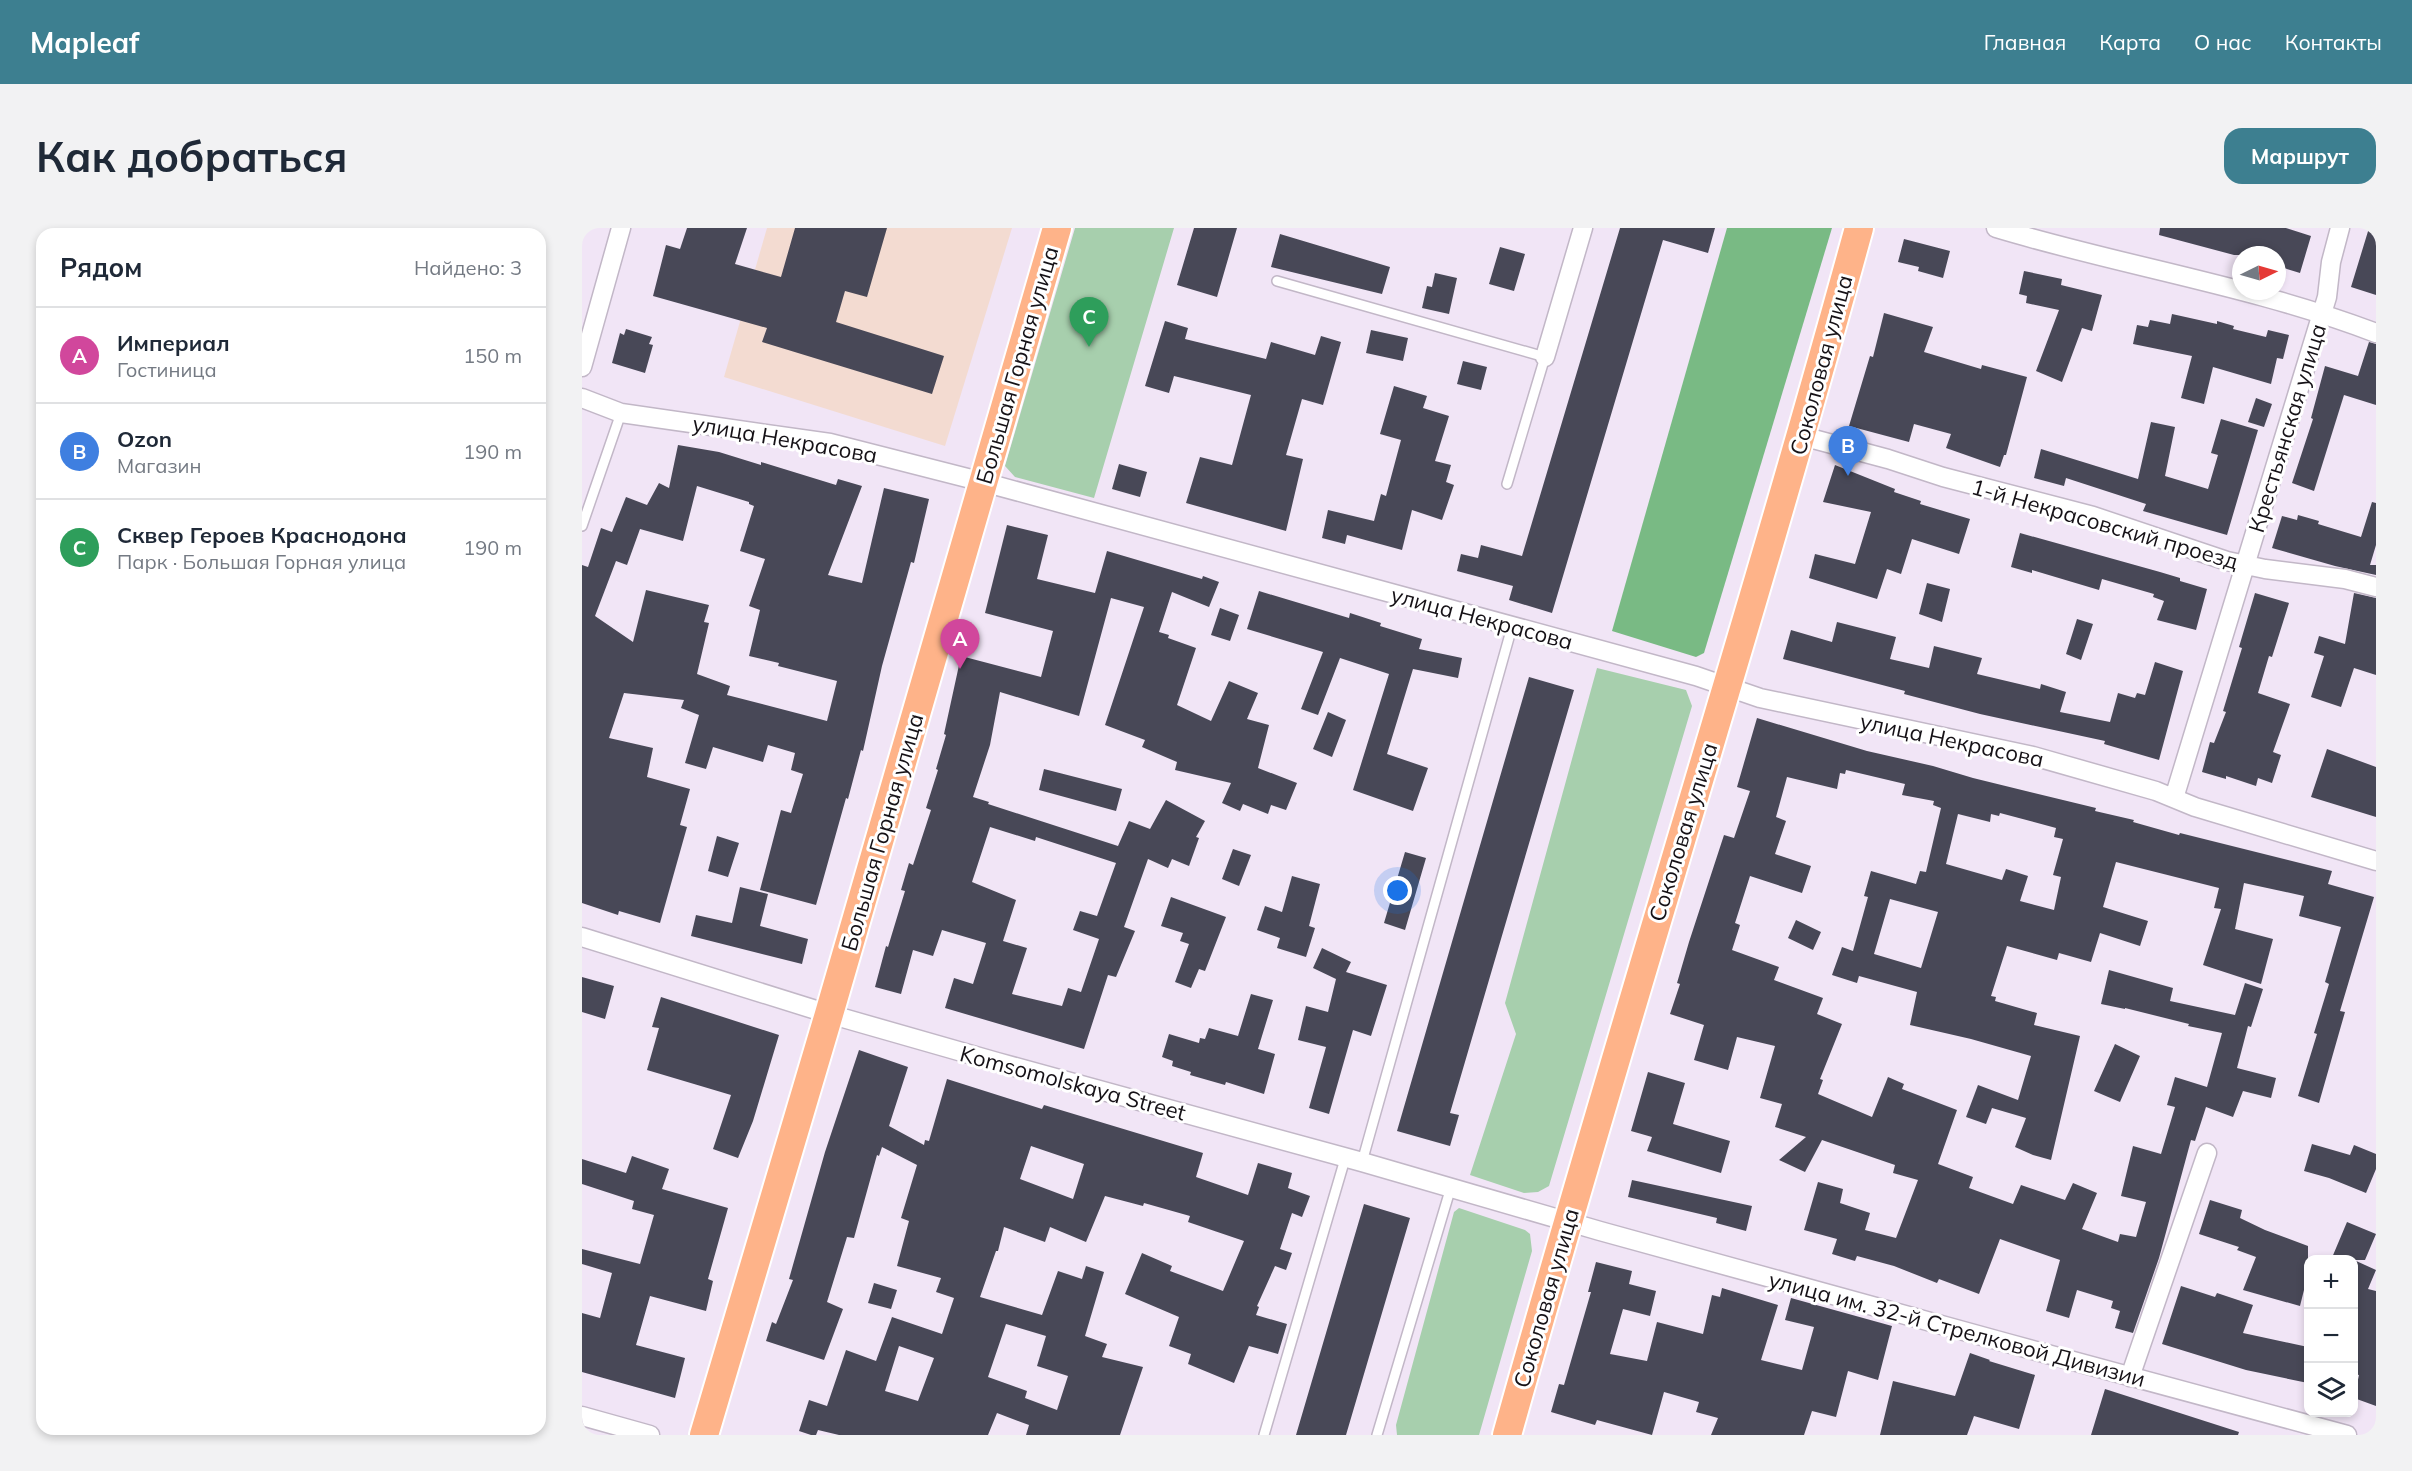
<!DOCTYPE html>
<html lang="ru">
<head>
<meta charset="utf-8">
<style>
  :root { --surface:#fff; --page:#f2f2f3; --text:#1f2937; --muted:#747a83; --line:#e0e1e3; --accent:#3d7f90 }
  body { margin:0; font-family:Mulish,sans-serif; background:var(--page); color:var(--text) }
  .controls { position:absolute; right:18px; bottom:18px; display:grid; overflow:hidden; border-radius:12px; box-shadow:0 3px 9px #0003 }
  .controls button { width:54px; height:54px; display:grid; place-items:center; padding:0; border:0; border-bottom:2px solid var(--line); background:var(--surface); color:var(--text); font:30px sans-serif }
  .compass { position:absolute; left:1650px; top:18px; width:54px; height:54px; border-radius:50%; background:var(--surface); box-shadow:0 3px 9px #0003; rotate:85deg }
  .you { position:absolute; left:816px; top:663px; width:21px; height:21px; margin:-15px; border:4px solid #fff; border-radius:50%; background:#1a73e8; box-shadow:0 0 0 9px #1a73e833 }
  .badge { display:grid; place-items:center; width:39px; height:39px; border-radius:50%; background:var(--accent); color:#fff; font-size:20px; font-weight:700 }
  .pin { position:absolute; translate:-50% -50px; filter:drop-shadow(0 2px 3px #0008) }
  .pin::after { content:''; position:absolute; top:32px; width:21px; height:18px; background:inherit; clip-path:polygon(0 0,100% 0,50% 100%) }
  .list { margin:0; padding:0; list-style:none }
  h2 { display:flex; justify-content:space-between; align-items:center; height:78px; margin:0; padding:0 24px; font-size:26px }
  h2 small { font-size:20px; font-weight:400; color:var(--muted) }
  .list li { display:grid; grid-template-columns:39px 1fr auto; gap:18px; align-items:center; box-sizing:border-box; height:96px; padding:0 24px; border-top:2px solid var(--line) }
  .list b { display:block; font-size:22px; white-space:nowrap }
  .list p { margin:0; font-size:20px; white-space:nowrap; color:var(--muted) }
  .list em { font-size:20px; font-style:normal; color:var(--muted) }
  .icon { flex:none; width:33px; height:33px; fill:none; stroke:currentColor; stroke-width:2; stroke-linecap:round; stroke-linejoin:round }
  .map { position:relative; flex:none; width:1794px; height:1207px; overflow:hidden; border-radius:18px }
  header { display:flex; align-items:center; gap:36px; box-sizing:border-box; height:84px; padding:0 30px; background:var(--accent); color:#fff }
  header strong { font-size:28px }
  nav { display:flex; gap:33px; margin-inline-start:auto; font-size:21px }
  .intro { display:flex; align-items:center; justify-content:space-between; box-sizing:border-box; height:144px; padding:0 36px }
  h1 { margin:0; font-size:42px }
  .button { padding:15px 27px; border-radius:18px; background:var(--accent); color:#fff; font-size:21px; font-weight:700 }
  main { display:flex; gap:36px; padding:0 36px }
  aside { flex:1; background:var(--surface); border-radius:18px; box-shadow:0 3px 9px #0003 }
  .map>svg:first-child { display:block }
  .education { fill:#f3dbd1 }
  .green { fill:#a7cfad }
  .forest { fill:#79ba84 }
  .building { fill:#484857; fill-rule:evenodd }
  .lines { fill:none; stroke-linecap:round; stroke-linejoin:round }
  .lane-casing { stroke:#c2b7c7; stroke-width:12 }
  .street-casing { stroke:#c2b7c7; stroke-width:21 }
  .primary-casing { stroke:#fff; stroke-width:32 }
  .lane { stroke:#fff; stroke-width:9 }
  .street { stroke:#fff; stroke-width:18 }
  .primary { stroke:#feb389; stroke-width:28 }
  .labels { text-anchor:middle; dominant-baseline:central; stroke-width:6; stroke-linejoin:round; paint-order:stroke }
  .street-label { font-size:22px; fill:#151116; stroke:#fff }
</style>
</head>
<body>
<header>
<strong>Mapleaf</strong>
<nav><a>Главная</a><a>Карта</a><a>О нас</a><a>Контакты</a></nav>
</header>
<div class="intro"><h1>Как добраться</h1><a class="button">Маршрут</a></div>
<main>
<aside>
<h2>Рядом<small>Найдено: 3</small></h2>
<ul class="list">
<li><span class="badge" style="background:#d1479c">A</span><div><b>Империал</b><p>Гостиница</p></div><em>150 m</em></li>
<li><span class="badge" style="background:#3f7fe0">B</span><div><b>Ozon</b><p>Магазин</p></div><em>190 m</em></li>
<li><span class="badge" style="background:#2e9e5b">C</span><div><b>Сквер Героев Краснодона</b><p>Парк · Большая Горная улица</p></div><em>190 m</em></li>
</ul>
</aside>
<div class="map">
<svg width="1794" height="1207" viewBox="0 0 1794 1207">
  <rect width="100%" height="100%" fill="#f1e5f6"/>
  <path class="education" d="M185,0H430L363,218L142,149Z"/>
  <path class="green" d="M493,0H592L512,270L433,249L423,238Z
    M1015,440L1104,462L1110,478L967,958L956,964L942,965L888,947L934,806L923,775Z
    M877,980L943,1002L948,1006L950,1023L897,1207H815L814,1197L872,984Z"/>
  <path class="forest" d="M1145,0H1250L1122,425L1114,429L1030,403Z"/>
  <path class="building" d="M105,0H165L153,36L199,49L213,0H305L285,69L263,63L254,94L362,128L350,166L180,114L185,100L71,68L84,17L98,21Z
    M612,0H655L635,69L595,57Z
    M1038,0H1133L1126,25L1081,12L970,385L927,372L931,358L875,343L879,326L896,330L899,317L940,328Z
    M1578,0H1704L1729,8L1718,45L1695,38V27H1652L1577,7Z
    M1787,0H1794V67L1769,59Z
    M698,6L808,39L800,66L689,39Z
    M1322,11L1368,23L1361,50L1336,43L1337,39L1316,34Z
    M918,19L943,26L932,63L907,56Z
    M1442,43L1480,51L1479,57L1520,67L1510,103L1500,100L1480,154L1454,143L1477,82L1444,75L1445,68L1437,66Z
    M853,45L875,50L867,86L840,80L845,58L850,59Z
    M1302,85L1351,99L1342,124L1399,141L1400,137L1445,149L1424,227H1422L1418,239L1364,220L1369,206L1332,196L1327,214L1267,198L1288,128L1291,129Z
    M1590,86L1635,96V93L1652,98L1651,101L1684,109L1686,102L1707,107L1701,131L1695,130L1689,156L1631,139L1622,176L1599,170L1610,128L1551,116L1555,97L1566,99L1568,92L1588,96Z
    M583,93L606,100L603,111L684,131L689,114L733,127L739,108L759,114L741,177L720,171L704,227L721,231L704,303L604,275L618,229L650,237L669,167L592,148L587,165L563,158Z
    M44,101L70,109L67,116L71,117L63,145L30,135L38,105L42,107Z
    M789,102L826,110L821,133L784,125Z
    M1787,114L1794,116V177L1762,167L1732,263L1710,255L1731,191L1729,190L1743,138L1776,148Z
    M881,133L905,139L899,162L875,156Z
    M812,158L845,168L841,180L867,188L853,233L869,237L864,254L872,257L860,292L830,282L820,322L765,307L763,316L740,310L746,282L792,293L799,266L804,268L819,212L798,206Z
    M1674,170L1690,176L1682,199L1666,194Z
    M1639,191L1676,202L1645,307L1561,283L1564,276L1484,250L1482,258L1452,250L1459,221L1556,251L1569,194L1593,199L1583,248L1626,261L1636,227L1629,225Z
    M96,217L137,224L179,237V234L254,257L256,251L280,258L246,347L280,355L302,260L347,271L332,335L329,334L300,438L281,523L279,522L266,571L264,570L234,677L178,662L199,582L209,585L221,546L209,542L213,525L186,517L181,534L131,519L124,541L103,535L117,487L99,480L102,472L42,465L27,510L71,520L65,549L108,561L98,597L105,599L78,695L37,683L36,687L0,675V337L6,339L19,300L30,304L44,269L65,277L77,255L87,260ZM115,258L167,274V276L172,278L158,323L183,331L167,378L178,382L167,428L197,435L196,438L255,453L245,493L145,467L148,458L115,446L127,395L122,394L127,377L64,362L51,414L13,388L34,333L45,337L58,301L101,313Z
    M537,236L565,244L558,269L530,261Z
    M1253,237L1313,261L1312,264L1339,273L1338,276L1388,291L1377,326L1330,311L1319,346L1305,341L1295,371L1227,350L1233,326L1273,336L1289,284L1241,274Z
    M1790,274L1794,275V317L1788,337H1794V347L1753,338L1690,320L1700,288L1715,292L1716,287L1737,293L1736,296L1779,309Z
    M425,297L466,307L455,351L513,365L525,323L620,351L621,348L637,354L627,379L590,364L577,404L587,407L586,410L614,420L595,477L629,493L647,453L676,465L665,491L687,497L676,540L715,555L704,582L689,577L686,586L661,576L658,583L640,575L649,555L593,542L595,534L560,519L563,512L523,497L562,379L529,370L497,488L418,464L408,517L391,569L407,574L406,576L536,618L547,593L568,601L584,572L623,593L614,609L617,610L607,638L590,631L586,640L566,631L542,699L553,703L534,749L526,747L502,821L363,780L372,750L391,756L404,715L360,702L351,728L331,722L319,766L293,759L304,718L306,719L323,663L319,662L327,635L331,637L349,582L344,580L356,542L354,541L364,507L362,506L379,428L459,449L471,403L403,385ZM408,599L453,613L454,609L534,635L515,688L498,683L491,702L517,711L499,764L486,760L480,778L430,766L445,720L421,713L434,672L390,654Z
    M1438,305L1578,344L1598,350V353L1625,361L1614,402L1575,392L1582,373L1571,369L1572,366L1520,351L1517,362L1450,342V345L1429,339Z
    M1345,355L1368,361L1360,394L1337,386Z
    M677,363L767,390L768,385L799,395L798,398L840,411L837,421L880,430L876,450L831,441L805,526L846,540L831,583L771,562L807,446L758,430L736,487L719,481L741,424L665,401Z
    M1673,365L1707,375L1690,429L1687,428L1676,465L1708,476L1691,524L1699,527L1690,555L1676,550L1674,558L1644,548V551L1620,544L1628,514L1632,515L1644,484L1641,483L1660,420L1657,419Z
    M1772,365L1794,370V447L1772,440L1759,479L1729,469L1742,428L1732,425L1737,408L1763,416Z
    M638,380L657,387L648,413L629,407Z
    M1495,391L1511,396L1499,432L1484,426Z
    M1255,394L1314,409L1308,431L1347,440L1352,418L1400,430L1395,446L1458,461L1459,456L1484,464L1478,484L1528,494L1536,465L1553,470L1555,465L1563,467L1573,434L1601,443L1577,532L1522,516L1523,513L1398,486L1322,466L1323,463L1201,431L1209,402L1250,414Z
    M947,449L992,462L868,885L877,887L868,918L815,903Z
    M746,484L764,492L750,529L731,521Z
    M1175,490L1285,523L1351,538L1391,550L1514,580L1513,583L1552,592L1551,594L1597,607L1598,605L1750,643L1746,656L1792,669L1758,783L1763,784L1737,875L1716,868L1735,806L1732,805L1747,756L1743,754L1759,699L1717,688L1722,668L1662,655L1653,701L1691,711L1679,756L1621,737L1639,681L1632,680L1637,660L1534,634L1521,679L1566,693L1558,718L1518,705L1509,734L1477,725L1475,732L1425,718L1409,768L1414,769L1413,773L1455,785L1452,797L1498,808L1469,932L1451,927L1433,919L1444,890L1410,880L1404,896L1384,889L1396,857L1436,872L1449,828L1389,811L1328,797L1335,764L1277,748L1275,755L1250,747L1260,719L1271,723L1286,669L1282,668L1289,643L1334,656L1338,643L1344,644L1359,580L1351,577L1352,573L1320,567L1323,556L1264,542L1263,546L1258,545L1255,561L1205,549L1194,589L1204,593L1193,626L1229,638L1220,665L1168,648L1153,695L1158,697L1150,722L1197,739L1192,752L1241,770L1235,786L1260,796L1238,851L1241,852L1236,866L1290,889L1306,849L1322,856L1320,861L1375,882L1356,936L1391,949L1387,960L1431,976L1439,957L1483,972L1491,955L1515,965L1500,1001L1536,1014L1538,1006L1554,1009L1564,974L1539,968L1551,918L1579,926L1593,879L1585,877L1593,849L1625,859L1640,805L1606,798L1607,796L1543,780V781L1519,776L1527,742L1591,760L1588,773L1653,787L1663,755L1681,761L1669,799L1666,798L1655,840L1694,850L1689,870L1661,863L1651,889L1624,879L1613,913L1609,912L1577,1030L1551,1105L1533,1100L1538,1083L1529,1080L1531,1073L1495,1062L1487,1090L1464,1083L1478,1032L1418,1011L1397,1066L1357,1051L1355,1055L1312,1038L1275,1028L1273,1033L1250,1026L1255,1011L1222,1002L1236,954L1261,961L1258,975L1288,985L1283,1002L1314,1010L1336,952L1311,945L1313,937L1240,912L1223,944L1197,932L1224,909L1193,899L1200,876L1178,870L1193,818L1155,809L1146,842L1112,832L1122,797L1088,786L1098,756L1095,755L1107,714L1142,607L1152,610L1168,563L1155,559ZM1418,585L1474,600L1472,609L1481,611L1471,647L1479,649L1472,682L1438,673L1446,648L1424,641L1420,652L1364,636L1376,586L1408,594L1409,586L1417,588ZM1308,671L1356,684L1339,740L1292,726Z
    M1745,521L1794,539V589L1729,569Z
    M462,541L540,561L534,583L457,562Z
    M135,608L157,615L146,649L126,643Z
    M651,621L669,627L657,658L640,651Z
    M823,624L844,630L823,702L802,695Z
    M710,648L738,656L727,698L733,700L724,729L695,720L698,710L675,702L683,678L700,684Z
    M158,659L186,666L178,698L226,711L220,736L109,708L114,687L150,695Z
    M589,669L644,689L623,743L617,741L609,760L593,754L607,716L598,713L601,705L579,698Z
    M1214,692L1239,704L1231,722L1206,710Z
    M740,720L769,734L764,744L805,757L789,808L771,802L747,886L727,880L744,819L716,812L724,778L746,784L754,751L731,740Z
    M0,749L32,758L23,791L0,784Z
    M669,766L691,772L676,821L693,826L682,866L644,854L643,857L608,847L609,844L590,838L591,833L580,829L587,806L617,815L618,810L623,811L627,800L656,808Z
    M79,769L197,807L171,893L156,930L131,921L149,867L65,842L77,800L70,799Z
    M1533,816L1558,828L1538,874L1512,863Z
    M277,822L326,839L307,898L342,917L343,912L347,913L365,851L460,881L462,877L621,925L614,949L666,967L676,935L710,945L706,960L728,968L720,989L710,985L698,1021L710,1025L704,1042L693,1038L675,1078L677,1079L674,1087L705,1096L696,1126L667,1118L652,1155L606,1136L609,1126L587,1118L597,1089L543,1066L560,1025L590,1038L588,1043L641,1063L662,1013L606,994L608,988L562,975L561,978L523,968L504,1014L468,999L463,1014L422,999L416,1023H414L398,1069L460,1087L476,1043L500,1051L504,1038L522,1044L503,1108L525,1116L520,1129L561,1139L538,1207H444L447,1197L415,1185L406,1207H257L236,1202L234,1207H229L217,1203L227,1172L245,1178L264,1122L294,1133L310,1089L360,1106L372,1070L354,1064L359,1050L315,1038L327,993L319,990L335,937L300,919L297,928L295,927L272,1010L265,1009L245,1074L261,1081L242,1132L184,1113L190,1094L194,1096L211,1052L207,1051L243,924ZM449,918L502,936L491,971L438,951ZM424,1096L464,1108L455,1138L486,1148L475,1182L443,1170L445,1163L406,1149ZM317,1118L352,1130L336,1173L303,1163Z
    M1066,844L1103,855L1091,896L1148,913L1139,945L1065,923L1070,909L1049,903Z
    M1730,916L1768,927L1772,917L1794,926V941L1784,965L1747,950L1722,943Z
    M50,928L87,941L80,961L146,980L126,1051L131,1053L124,1083L68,1068L54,1117L103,1130L93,1170L0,1144V1085L18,1090L30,1045L0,1036V1021L58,1036L72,987L50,981L52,973L0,956V931L44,945Z
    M1050,952L1170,978L1164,1003L1134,995L1135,990L1046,969Z
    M1628,972L1660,982L1658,990L1683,1002L1726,1018V1046L1718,1078L1661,1062L1674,1029L1655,1022L1657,1019L1617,1006Z
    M782,976L828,990L764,1207H714Z
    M1765,994L1794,1006L1783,1032H1772L1794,1042L1786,1061L1794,1063V1178L1772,1170L1777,1147L1772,1146V1032H1749Z
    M1014,1034L1050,1043L1047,1056L1074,1063L1068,1088L1041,1081L1028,1126L1065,1133L1075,1094L1121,1106L1130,1067L1138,1069L1140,1060L1196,1077L1179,1132L1220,1142L1232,1099L1203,1092L1209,1070L1310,1098L1296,1152L1266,1143L1254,1189L1230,1183L1222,1207H1129L1136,1190L1114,1184L1117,1174L1082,1164L1070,1207L1015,1192L1013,1197L969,1184L977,1156L982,1157L1009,1064H1006Z
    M292,1055L315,1062L309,1081L286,1075Z
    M1599,1058L1633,1069L1635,1065L1671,1077L1661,1105L1726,1119V1155L1664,1142L1580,1116Z
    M1388,1125L1408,1132L1407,1133L1453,1147L1437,1201L1392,1188L1385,1207H1298L1311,1153L1373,1168Z
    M1523,1161L1657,1204L1656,1207H1509Z"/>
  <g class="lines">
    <defs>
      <path id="lane" d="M695,53L963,129L925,256
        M0,298L39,185
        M780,934L930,399
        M682,1207L763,931
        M795,1207L869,959"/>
      <path id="street" d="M1414,0C1540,38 1671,58 1794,105
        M963,129L1001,0
        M0,139L39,0
        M0,170L39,185L248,215L401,254L1114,448L1178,470L1451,528L1574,563L1613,579L1794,633
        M1220,208L1306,231L1361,249L1511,288L1645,333L1683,341L1763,351L1794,359
        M1592,570L1745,69L1749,34L1758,0
        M0,709L247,786L415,834L780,934L1018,1003L1425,1115L1765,1207
        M1548,1149L1625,925
        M0,1188L68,1207"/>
      <path id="primary" d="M122,1207L247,786L475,0
        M925,1207C1038,803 1166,404 1277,0"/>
    </defs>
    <use href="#lane" class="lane-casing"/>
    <use href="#street" class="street-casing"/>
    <use href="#primary" class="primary-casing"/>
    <use href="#lane" class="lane"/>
    <use href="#street" class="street"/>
    <use href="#primary" class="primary"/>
  </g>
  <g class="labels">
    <g class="street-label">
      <text transform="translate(435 137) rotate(-74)">Большая Горная улица</text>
      <text transform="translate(1239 137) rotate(-75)">Соколовая улица</text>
      <text transform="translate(1705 200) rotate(-73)">Крестьянская улица</text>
      <text transform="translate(203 211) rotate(10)">улица Некрасова</text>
      <text transform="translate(1523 296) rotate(16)">1-й Некрасовский проезд</text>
      <text transform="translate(900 390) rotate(15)">улица Некрасова</text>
      <text transform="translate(1370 512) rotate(12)">улица Некрасова</text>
      <text transform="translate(300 604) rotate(-74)">Большая Горная улица</text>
      <text transform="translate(1101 604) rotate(-73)">Соколовая улица</text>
      <text transform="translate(491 855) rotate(15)">Komsomolskaya Street</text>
      <text transform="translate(964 1070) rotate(-74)">Соколовая улица</text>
      <text transform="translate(1375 1101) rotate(15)">улица им. 32-й Стрелковой Дивизии</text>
    </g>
  </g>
</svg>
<div class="controls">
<button>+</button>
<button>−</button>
<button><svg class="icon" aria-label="layers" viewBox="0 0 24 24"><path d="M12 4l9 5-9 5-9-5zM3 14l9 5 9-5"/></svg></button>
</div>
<svg class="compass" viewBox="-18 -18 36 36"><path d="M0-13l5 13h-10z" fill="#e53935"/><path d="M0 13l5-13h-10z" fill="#747a83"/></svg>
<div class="you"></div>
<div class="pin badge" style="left:378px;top:441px;background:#d1479c">A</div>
<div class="pin badge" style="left:1266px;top:248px;background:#3f7fe0">B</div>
<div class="pin badge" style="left:507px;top:119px;background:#2e9e5b">C</div>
</div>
</main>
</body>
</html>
